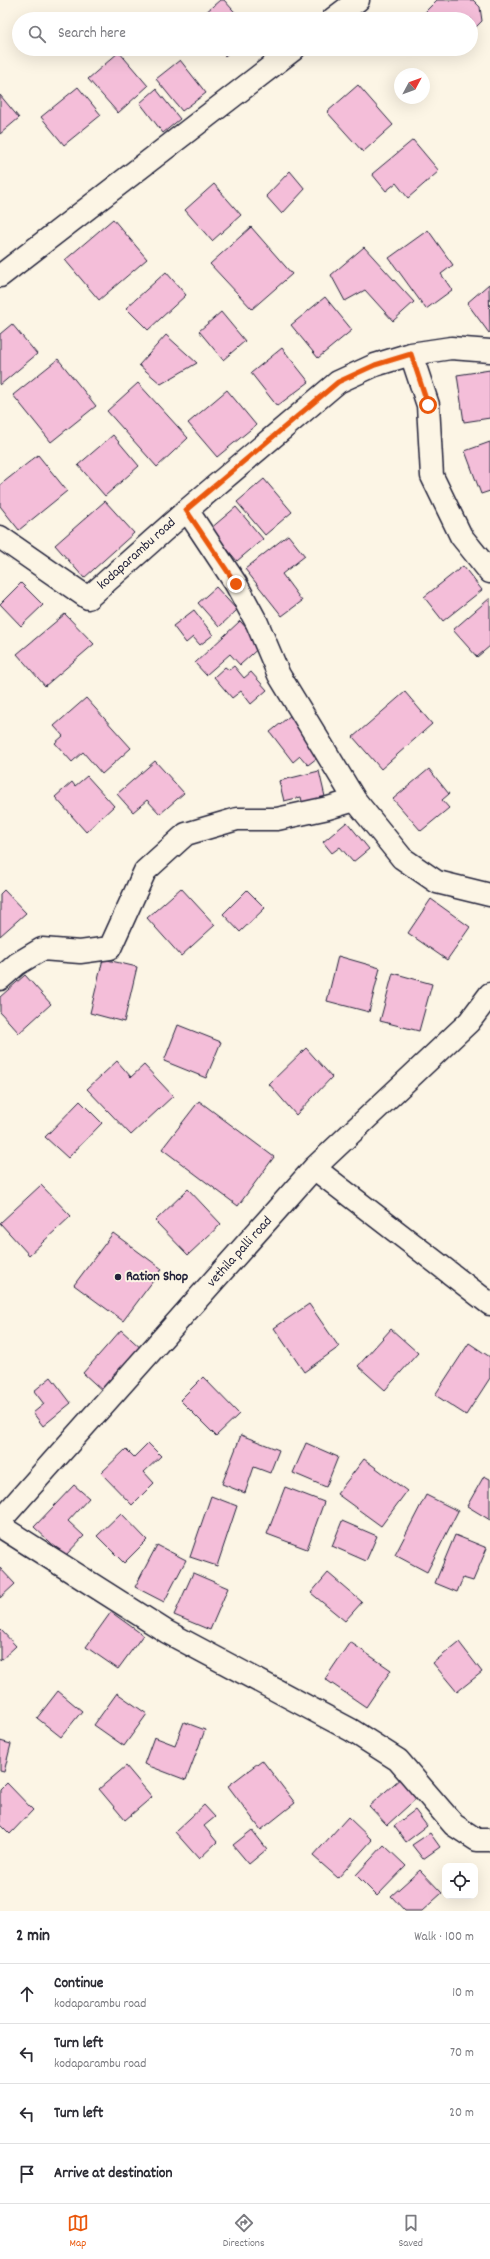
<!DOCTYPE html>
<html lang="en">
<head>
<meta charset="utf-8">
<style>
  :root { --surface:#fff; --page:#f2f2f3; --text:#2b2b33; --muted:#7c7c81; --line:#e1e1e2; --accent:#ea580c }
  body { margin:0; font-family:Dekko,sans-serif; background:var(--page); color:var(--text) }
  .controls { position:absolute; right:12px; bottom:12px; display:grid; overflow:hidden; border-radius:8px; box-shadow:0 4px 16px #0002 }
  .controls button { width:36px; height:36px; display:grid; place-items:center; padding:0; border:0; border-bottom:1px solid var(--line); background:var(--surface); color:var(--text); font:20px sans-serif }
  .compass { position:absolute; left:394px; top:68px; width:36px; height:36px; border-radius:50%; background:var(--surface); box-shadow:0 4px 16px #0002; rotate:49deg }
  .stop { position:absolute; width:12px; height:12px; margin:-9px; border:3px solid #ea580c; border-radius:50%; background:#fff }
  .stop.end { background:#ea580c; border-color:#fff; box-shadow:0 1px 4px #0008 }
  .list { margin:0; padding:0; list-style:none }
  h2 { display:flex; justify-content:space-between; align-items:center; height:52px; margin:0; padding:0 16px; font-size:17px }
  h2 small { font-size:13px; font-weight:400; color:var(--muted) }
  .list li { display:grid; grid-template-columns:26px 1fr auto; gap:12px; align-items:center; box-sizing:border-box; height:60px; padding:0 16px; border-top:1px solid var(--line) }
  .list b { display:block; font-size:15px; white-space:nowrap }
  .list p { margin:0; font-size:13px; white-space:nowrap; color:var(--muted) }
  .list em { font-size:13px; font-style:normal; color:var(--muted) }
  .icon { flex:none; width:22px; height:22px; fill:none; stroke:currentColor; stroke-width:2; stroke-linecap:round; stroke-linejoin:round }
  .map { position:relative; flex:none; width:490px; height:1911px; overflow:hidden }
  .search { position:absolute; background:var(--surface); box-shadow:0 4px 16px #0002; left:12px; right:12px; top:12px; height:44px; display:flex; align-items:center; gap:10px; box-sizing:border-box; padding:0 14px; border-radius:22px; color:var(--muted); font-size:15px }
  .sheet { height:292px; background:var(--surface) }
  nav { display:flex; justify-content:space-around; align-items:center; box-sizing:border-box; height:56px; border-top:1px solid var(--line); background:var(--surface); font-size:11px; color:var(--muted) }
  nav a { display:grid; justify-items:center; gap:2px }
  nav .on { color:var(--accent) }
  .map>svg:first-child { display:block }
  .building { fill:#f4bed9; stroke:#22223b }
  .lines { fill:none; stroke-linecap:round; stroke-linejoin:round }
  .minor-casing { stroke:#22223b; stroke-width:25 }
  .minor { stroke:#fcf5e5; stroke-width:22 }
  .route { stroke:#ea580c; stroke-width:5 }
  .poi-dot { fill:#22223b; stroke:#fcf5e5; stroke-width:1.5 }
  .labels { text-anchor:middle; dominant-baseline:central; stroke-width:4; stroke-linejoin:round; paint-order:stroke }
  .street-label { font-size:14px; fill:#22223b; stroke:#fcf5e5 }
  .poi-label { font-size:14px; font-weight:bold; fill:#22223b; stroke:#fcf5e5; text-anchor:start }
</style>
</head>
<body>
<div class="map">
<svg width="490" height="1911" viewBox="0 0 490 1911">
  <rect width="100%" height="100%" fill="#fcf5e5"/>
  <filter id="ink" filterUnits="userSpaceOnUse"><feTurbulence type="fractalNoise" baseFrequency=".025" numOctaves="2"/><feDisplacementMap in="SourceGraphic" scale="8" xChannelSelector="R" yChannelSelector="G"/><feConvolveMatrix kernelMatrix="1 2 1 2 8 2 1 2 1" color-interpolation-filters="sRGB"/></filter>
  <g filter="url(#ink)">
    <path class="building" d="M220,0H224L241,19H198Z
      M437,0H473L480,7L482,21L471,32V19H432L425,12Z
      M219,49H233L225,56Z
      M119,52L148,86L118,113L88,79Z
      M180,60L206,93L182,111L156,79Z
      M358,85L393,125L363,152L327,112Z
      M78,87L101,115L64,145L41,117Z
      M156,89L180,119L163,133L140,103Z
      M0,95L19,118L0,134Z
      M413,140L439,171L408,198L396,183L386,191L372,174Z
      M290,171L305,189L282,214L266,196Z
      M214,184L241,215L212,241L185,210Z
      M113,219L147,259L99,300L65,260Z
      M251,227L292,274L252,309L210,264Z
      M428,230L453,265L441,274L452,290L426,309L389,258Z
      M364,247L414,302L393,321L365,290L345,301L331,275Z
      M166,272L186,295L148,330L126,308Z
      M489,284L490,332L489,333L467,303Z
      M325,297L352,330L318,358L291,325Z
      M221,312L245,341L223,360L199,331Z
      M12,324L37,354L0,385V334Z
      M166,335L197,363L161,384L139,365Z
      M282,348L309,382L277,406L251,373Z
      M58,359L96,406L51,442L13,395Z
      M490,370V418L464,422L457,375Z
      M138,383L188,438L157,467L107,411Z
      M227,390L256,425L217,457L188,423Z
      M113,435L139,466L105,496L78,465Z
      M490,442V491L481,494L465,451Z
      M38,455L67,491L19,530L0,506V485Z
      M264,479L292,512L265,535L237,502Z
      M105,501L134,533L84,578L55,545Z
      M236,507L263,539L237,561L210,529Z
      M288,535L305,556L282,574L302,601L282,616L245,569Z
      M463,566L482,590L443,621L424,597Z
      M21,583L43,605L21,626L0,604Z
      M216,587L237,610L219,627L198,603Z
      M490,598V646L477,657L453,630Z
      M194,610L213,635L200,645L193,637L186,643L173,626Z
      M65,614L94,644L45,686L17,654Z
      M240,621L262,645L240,665L230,654L206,675L195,663Z
      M234,666L244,678L251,672L267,690L251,704L241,691L232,698L214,677L225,667L229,670Z
      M405,692L432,724L381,769L353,737Z
      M86,698L131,748L102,774L83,752L72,762L55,743L63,736L54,726Z
      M291,715L322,754L308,765L300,756L293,762L270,732Z
      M155,761L184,793L160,814L147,800L133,812L117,794Z
      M429,769L449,794L442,800L449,808L421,831L393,799Z
      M319,771L326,801L303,806L301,797L284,801L279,781Z
      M87,776L114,806L86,832L55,797L72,782L75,786Z
      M347,822L369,849L353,862L340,847L332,853L323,842Z
      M181,888L215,925L181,956L147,918Z
      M4,890L26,913L0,936V894Z
      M247,890L265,908L240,932L223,914Z
      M431,899L470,927L447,960L408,933Z
      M338,956L380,968L369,1012L327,1001Z
      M103,959L137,967L124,1022L90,1013Z
      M393,973L432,984L419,1031L380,1021Z
      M25,975L51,1004L19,1033L0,1012V997Z
      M178,1025L221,1042L206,1078L164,1061Z
      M306,1048L332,1077L296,1115L269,1084Z
      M117,1061L131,1077L144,1065L173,1096L131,1135L87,1089Z
      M80,1101L102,1123L68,1158L45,1137Z
      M199,1101L274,1157L238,1206L162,1149Z
      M41,1185L71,1216L29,1255L0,1223Z
      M188,1189L221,1224L188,1255L155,1221Z
      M113,1233L162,1269L123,1321L74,1285Z
      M309,1304L339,1347L304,1372L274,1328Z
      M391,1329L418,1353L385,1390L358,1366Z
      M121,1330L143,1350L105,1393L83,1373Z
      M469,1343L490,1357V1378L466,1415L435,1395Z
      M51,1377L71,1403L43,1426L33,1413L44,1404L34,1391Z
      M203,1377L239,1414L216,1436L180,1400Z
      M241,1435L279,1450L270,1473L254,1467L245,1493L222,1484Z
      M148,1443L161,1456L144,1472L154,1483L132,1505L101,1473L126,1449L134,1457Z
      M306,1443L338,1457L326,1487L293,1473Z
      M364,1459L407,1491L381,1526L337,1494Z
      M484,1476L490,1479V1520L467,1506Z
      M74,1485L89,1498L68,1521L84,1536L65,1556L34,1527Z
      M285,1487L324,1502L307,1549L267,1534Z
      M426,1495L458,1511L427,1572L395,1555Z
      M211,1496L237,1506L217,1566L190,1557Z
      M121,1513L147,1540L124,1563L97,1536Z
      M342,1521L377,1536L366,1561L332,1546Z
      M455,1535L487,1548L473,1581L463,1578L457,1592L435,1583Z
      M157,1545L186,1560L164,1602L135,1587Z
      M0,1568L15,1584L0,1598Z
      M193,1573L228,1588L210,1630L174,1615Z
      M328,1573L362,1602L345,1621L311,1593Z
      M111,1612L143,1635L118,1669L86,1647Z
      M1,1630L16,1646L0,1661V1631Z
      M350,1642L391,1670L366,1707L325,1679Z
      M459,1642L482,1672L457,1692L433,1663Z
      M58,1691L82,1711L61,1737L37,1718Z
      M117,1693L147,1714L124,1746L94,1725Z
      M184,1722L205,1730L186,1780L144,1764L154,1737L175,1745Z
      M0,1741L11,1744L4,1772L0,1771Z
      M262,1760L295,1803L261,1830L228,1786Z
      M126,1766L152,1797L125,1820L99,1789Z
      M402,1777L419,1796L387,1825L369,1806Z
      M7,1783L33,1810L10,1834L0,1824V1790Z
      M204,1805L215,1817L204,1826L217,1842L199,1859L175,1832Z
      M415,1810L427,1826L406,1842L394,1826Z
      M348,1817L372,1840L338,1878L313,1856Z
      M252,1830L267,1849L249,1864L233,1845Z
      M430,1833L440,1847L423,1859L412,1845Z
      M384,1845L406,1866L377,1896L356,1875Z
      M420,1870L442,1893L422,1911H405L391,1896Z"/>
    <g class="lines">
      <defs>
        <path id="minor" d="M333,19L358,0
          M0,276L294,49
          M411,354L451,348L490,351
          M187,510L236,584L257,623L279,675L355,800L402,858L437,882L490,895
          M0,537L88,598L187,510L338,382L375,365L411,354L428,405L432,476L461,536L490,572
          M0,979L17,964L42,949L80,952L110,948L145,871L186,834L237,819H277L328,808L355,800
          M314,1168L490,1304
          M0,1521L314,1168L469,1022L490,994
          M0,1526L167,1632L351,1730L398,1760L454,1825L477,1840H490"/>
      </defs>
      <use href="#minor" class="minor-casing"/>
      <use href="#minor" class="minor"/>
    </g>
  </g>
  <g class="lines" filter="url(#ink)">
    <path class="route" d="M236,584L186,510L338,382L375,365L411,354L428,405"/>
  </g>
  <circle class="poi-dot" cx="118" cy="1277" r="4"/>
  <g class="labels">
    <g class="street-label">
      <text transform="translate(137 554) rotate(-42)">kodaparambu road</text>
      <text transform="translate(240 1252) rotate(-48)">vethila palli road</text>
    </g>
    <g class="poi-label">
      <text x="126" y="1277">Ration Shop</text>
    </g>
  </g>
</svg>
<div class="controls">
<button><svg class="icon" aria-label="locate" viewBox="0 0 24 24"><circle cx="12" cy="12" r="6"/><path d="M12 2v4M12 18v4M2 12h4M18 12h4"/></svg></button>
</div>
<svg class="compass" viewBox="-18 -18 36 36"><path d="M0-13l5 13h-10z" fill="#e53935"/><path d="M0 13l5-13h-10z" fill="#7c7c81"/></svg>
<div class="stop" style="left:428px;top:405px"></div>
<div class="stop end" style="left:236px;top:584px"></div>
<div class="search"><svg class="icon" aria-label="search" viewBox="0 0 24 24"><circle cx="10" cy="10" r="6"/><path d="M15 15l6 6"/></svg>Search here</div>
</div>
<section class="sheet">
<h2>2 min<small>Walk · 100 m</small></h2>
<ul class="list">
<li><svg class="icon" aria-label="ahead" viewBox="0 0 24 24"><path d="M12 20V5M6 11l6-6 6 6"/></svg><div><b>Continue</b><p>kodaparambu road</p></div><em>10 m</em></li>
<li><svg class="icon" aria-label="left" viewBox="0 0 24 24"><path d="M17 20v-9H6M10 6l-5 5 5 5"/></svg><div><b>Turn left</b><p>kodaparambu road</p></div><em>70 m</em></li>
<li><svg class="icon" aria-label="left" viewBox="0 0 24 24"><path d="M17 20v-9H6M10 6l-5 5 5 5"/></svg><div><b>Turn left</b></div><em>20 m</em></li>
<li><svg class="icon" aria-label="arrive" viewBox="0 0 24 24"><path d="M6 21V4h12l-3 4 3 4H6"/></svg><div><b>Arrive at destination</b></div></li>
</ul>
</section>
<nav>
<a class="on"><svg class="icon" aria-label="map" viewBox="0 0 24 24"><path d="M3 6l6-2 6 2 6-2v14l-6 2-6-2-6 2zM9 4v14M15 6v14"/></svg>Map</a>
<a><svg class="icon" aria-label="directions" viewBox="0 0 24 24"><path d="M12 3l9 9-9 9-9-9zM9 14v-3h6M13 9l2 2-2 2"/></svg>Directions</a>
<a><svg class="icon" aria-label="saved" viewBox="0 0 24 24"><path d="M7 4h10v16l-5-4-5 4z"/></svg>Saved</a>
</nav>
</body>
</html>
